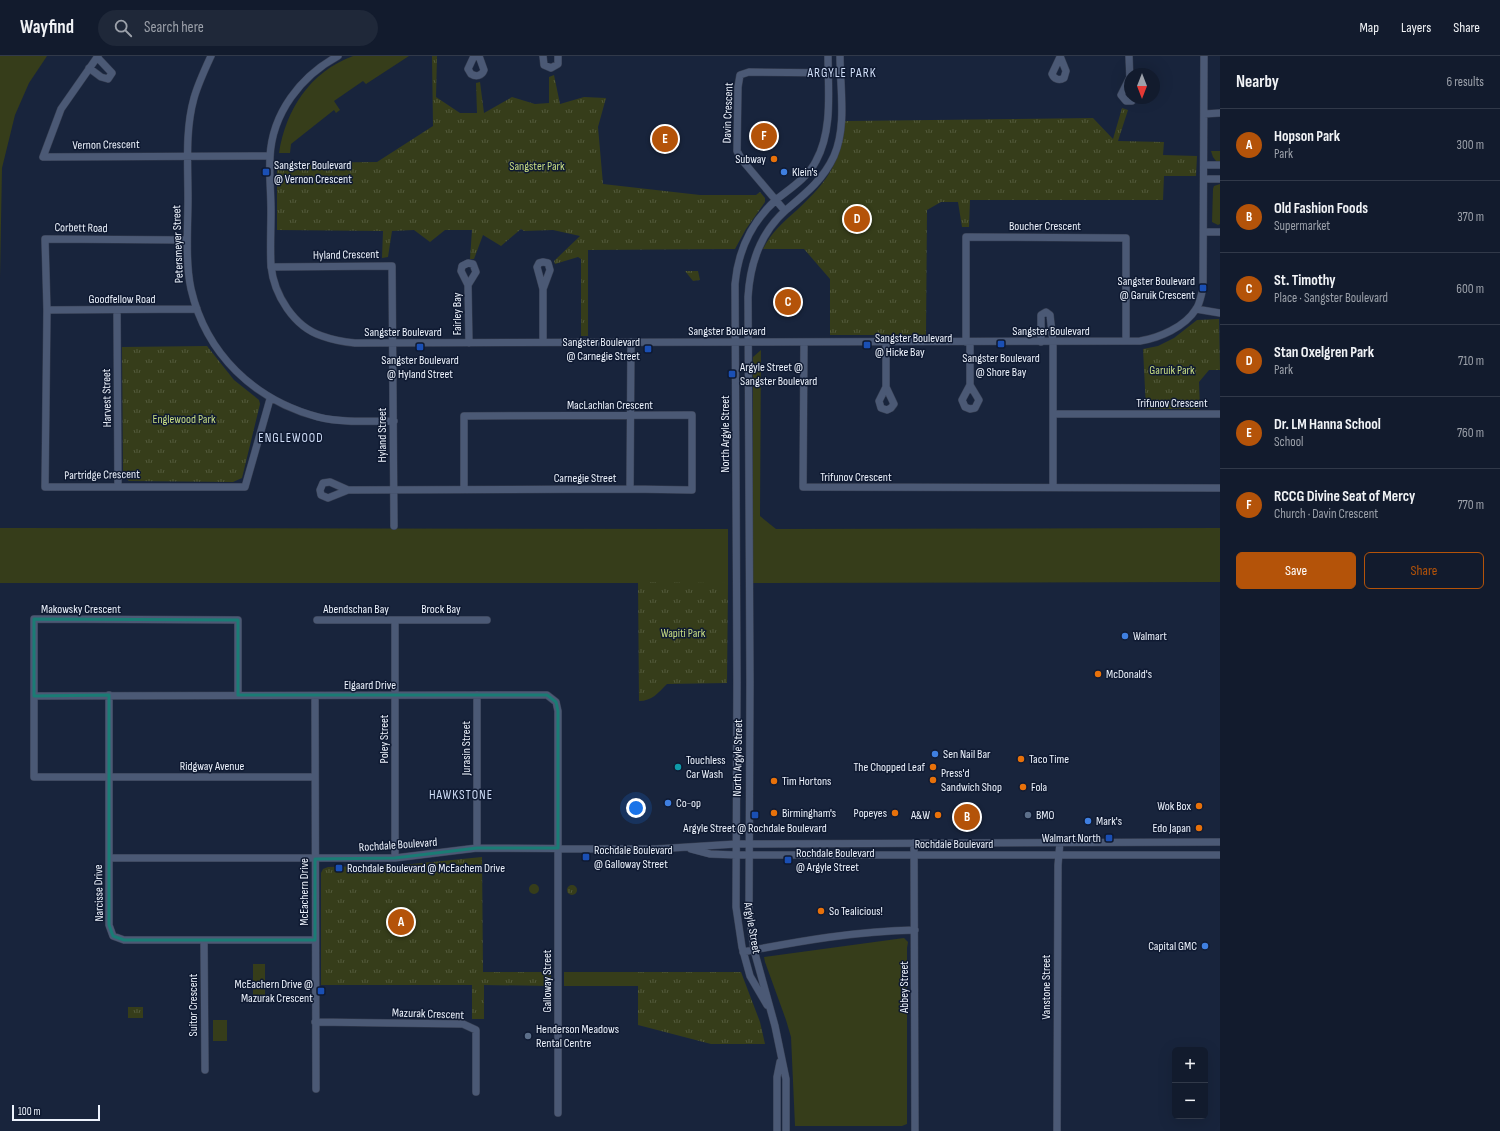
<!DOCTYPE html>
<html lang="en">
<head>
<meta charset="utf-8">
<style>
  :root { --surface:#121b2d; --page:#1f2839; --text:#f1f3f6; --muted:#9ca1aa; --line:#313949; --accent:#b45309 }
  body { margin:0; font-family:"Sofia Sans Condensed",sans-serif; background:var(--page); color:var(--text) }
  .controls { position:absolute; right:12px; bottom:12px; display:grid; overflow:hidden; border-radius:6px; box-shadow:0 4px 16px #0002 }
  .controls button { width:36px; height:36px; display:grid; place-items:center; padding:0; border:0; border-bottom:1px solid var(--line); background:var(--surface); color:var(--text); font:20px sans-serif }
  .compass { position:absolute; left:1124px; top:12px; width:36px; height:36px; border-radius:50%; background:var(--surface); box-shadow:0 4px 16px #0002; rotate:180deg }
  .scale { position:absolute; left:12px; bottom:10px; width:88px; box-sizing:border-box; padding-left:4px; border:2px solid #ecf2fc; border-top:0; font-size:11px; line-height:14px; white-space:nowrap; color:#ecf2fc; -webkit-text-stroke:3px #0f1a32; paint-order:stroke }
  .you { position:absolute; left:636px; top:752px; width:14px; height:14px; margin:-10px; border:3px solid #fff; border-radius:50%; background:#1a73e8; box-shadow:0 0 0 6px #1a73e833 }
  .badge { display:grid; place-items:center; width:26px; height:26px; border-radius:50%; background:var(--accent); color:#fff; font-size:13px; font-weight:700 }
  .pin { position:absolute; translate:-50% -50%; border:2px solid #fff; box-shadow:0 1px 4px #0006 }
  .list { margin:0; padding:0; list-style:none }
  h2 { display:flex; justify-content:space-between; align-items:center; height:52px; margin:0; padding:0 16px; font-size:17px }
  h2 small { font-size:13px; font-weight:400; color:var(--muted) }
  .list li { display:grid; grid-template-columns:26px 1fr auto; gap:12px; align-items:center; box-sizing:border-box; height:72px; padding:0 16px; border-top:1px solid var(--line) }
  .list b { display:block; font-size:15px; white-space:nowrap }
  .list p { margin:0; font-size:13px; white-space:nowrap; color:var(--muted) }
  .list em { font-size:13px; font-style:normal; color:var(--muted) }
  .actions { display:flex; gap:8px; padding:12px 16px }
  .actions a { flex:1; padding:9px 0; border:1px solid var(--accent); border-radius:6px; text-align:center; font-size:14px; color:var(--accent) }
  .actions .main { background:var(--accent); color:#fff }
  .icon { flex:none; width:22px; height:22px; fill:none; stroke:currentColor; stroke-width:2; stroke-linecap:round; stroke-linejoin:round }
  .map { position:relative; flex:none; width:1220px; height:1075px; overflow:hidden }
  header { display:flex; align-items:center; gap:24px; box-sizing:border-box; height:56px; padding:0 20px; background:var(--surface); border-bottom:1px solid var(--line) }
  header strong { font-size:19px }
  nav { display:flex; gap:22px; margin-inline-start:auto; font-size:14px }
  .search { width:280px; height:36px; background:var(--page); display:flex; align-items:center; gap:10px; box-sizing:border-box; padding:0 14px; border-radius:22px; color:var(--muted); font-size:15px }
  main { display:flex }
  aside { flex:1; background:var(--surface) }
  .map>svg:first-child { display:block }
  .green { fill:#363d1a }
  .park { fill:url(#park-tufts) }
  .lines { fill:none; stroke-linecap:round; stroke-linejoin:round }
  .minor-casing { stroke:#373f52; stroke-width:8 }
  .minor { stroke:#4b5975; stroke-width:7 }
  .marked { fill:none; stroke:#1a7c75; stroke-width:3; stroke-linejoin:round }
  .food-dot { fill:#e8710a; stroke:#0f1a32; stroke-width:1.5 }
  .transit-dot { fill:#1a4fb4; stroke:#0f1a32; stroke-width:1.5 }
  .shop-dot { fill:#3f7fe0; stroke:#0f1a32; stroke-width:1.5 }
  .culture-dot { fill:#0f9aa8; stroke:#0f1a32; stroke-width:1.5 }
  .service-dot { fill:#5c6f8a; stroke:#0f1a32; stroke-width:1.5 }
  .labels { text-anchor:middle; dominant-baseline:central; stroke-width:3; stroke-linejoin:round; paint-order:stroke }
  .street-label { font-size:12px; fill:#ecf2fc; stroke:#0f1a32 }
  .poi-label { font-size:12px; fill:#ecf2fc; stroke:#0f1a32; text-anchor:start }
  .park-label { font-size:12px; fill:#c9de83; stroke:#0f1a32 }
  .neighbourhood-label { font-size:13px; letter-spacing:1px; fill:#d1dff9; stroke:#0f1a32 }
</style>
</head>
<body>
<header>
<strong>Wayfind</strong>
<div class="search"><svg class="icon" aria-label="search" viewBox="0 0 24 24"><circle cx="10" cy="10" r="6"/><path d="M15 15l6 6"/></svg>Search here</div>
<nav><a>Map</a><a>Layers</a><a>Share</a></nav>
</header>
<main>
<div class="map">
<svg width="1220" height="1075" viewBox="0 0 1220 1075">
  <defs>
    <pattern id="park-tufts" width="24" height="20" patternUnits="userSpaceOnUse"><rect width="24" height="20" fill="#363d1a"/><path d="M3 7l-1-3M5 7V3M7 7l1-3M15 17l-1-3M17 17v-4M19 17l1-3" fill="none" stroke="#535a3c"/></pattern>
  </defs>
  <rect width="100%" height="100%" fill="#18243c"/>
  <path class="green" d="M0,0H47L29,27L15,59L2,112L0,223Z
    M353,0H409L366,28L363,25L334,45L340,54L336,57L334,54L291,88L290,97H279C286,53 310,16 353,0Z
    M1211,95H1220V105H1216L1213,101Z
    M1220,128V168L1218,169L1212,166L1213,133L1214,130Z
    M761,294L760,460L776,473L1220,472V526L753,527V301Z
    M0,472L728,473V527H0Z
    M904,882L908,886L907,892V1068L902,1070H795L791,981L786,964L765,906L764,901Z
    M253,908H265V945H253Z
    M564,916H638V930H564Z
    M213,964H227V985H213Z"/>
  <path class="park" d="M432,0H437L436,41L460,57H477L476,27L480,26L484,57L512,41L535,48L549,47V21L554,19L560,48L584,41L606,42L598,71L603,128L700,139H756L760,136L765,142V146L746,173L735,193L588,194V280H581V203L578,201L555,208L554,205L580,180L553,174L524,175L521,173L501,190L483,179L474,203H470L472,174H445L430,186L414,174L392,175L388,201L382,202L383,175L277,174V107L377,106L433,70Z
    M1122,52L1128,54L1118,85L1164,86L1163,99L1197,100L1196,120H1164L1163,144H970L969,171H962L958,146H941L927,154L926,279H830V223L804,193H763C771,177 783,166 797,154C828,125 840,108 845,65L1093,62L1113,83Z
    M685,215H698L700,224L693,225Z
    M1219,263L1220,314H1209L1199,326L1200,353H1146L1143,293L1158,290L1174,282L1197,264Z
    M207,290L234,324L259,344L260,348L242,422L233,426L129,425L123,419L122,291Z
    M638,526L728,527L727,627L667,628C658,637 652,645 639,645Z
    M482,801L483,916H551V930L484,929V963H472V929H321V817L323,813L328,811L402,809Z
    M529 833a5 5 0 1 1 10 0a5 5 0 1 1-10 0Z
    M567 834a5 5 0 1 1 10 0a5 5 0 1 1-10 0Z
    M638,916H741L760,966L765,988H711L638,969Z
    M128,951H143V962H128Z"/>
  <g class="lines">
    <defs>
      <path id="minor" d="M98,0L61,53L43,101L270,100
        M211,0C205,13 198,28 194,42C185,74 188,109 188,142C188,169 185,206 191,233C206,298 254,344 318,361C342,367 369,365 394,365
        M338,0C301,20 272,57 270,101C269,119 271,137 271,155C271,173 270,192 271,210C274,239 294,271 322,280C333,284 344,286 355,287C616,284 878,287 1140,285C1159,282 1185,271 1196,253C1200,248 1201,239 1203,232L1204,0
        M474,0L468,13L471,18C476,21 482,20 484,14L479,0
        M543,0L544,9L551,12L558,8V0
        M1129,0L1130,25
        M1060,1L1052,18C1054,23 1059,25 1064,22L1066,15L1060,0
        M89,12L101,21L108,23L112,17L97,1
        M1129,23L1121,39L1126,45H1132L1135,42
        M1204,58L1220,57
        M1204,109H1220
        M1204,123H1220
        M785,155L742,104L737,95L738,31L740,19L749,16L840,17
        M1204,176H1220
        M187,184L45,183L47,254L45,431H245L270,343
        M271,211L392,210L394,470
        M468,229L476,216L473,208L468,207L462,210L461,215L468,229L469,287
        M1196,253L1220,257
        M47,254L197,253
        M117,255L118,430
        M543,286V233L537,211L539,207L543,206L548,207L550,214L543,233
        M804,286L803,431L1220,432
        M966,286V181L1126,182V285
        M970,286V329L979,344L975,352L970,353L965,351L962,344L970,329
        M1041,286V259L1046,256L1050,259L1053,286V431
        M886,331L894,348L891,352L887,354L881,352L879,345L886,331V286
        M1053,358H1220
        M464,433V360L692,359V434L630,433
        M348,434L328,442L321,439L320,434L323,427L330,426L348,434L630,433L631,286
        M317,564H487
        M395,564V802
        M109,639V869L113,880L124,884H315
        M238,639V564L34,563V721H315
        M477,639V792
        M34,640L547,639L556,646L558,655V1057
        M315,640L316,1033
        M914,787L915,1075
        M691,793L710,798L736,799H1220
        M109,802H395L477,792L656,793L736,788L1220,786
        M204,884L205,1014
        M743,896C800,885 857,875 915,874
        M767,949L750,920L742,891L736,851L737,626L735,228C738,195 752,165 777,143C791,132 808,121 816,105C833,74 828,34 828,0
        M315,966L463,968L476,974V1036
        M777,1075V1021L780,1006
        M786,1075V1023L775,970L754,894L749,855L750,626L748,241C750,207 760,177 786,154C805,138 823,124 834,100C847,70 840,32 840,0
        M1057,1075L1058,809L1060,786"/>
    </defs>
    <use href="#minor" class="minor-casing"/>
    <use href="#minor" class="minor"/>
  </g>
  <path class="marked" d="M34,563L238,564V639H547L556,646L558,655V792H477L395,802L315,803V884H124L113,880L109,869V639L34,640Z"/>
  <g class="food-dot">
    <circle cx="774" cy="103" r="4"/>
    <circle cx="1098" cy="618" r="4"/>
    <circle cx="1021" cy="703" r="4"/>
    <circle cx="933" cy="711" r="4"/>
    <circle cx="933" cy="724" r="4"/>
    <circle cx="774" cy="725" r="4"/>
    <circle cx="1023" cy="731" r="4"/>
    <circle cx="1199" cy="750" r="4"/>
    <circle cx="774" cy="757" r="4"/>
    <circle cx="895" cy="757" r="4"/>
    <circle cx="938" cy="759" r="4"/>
    <circle cx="1199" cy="772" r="4"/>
    <circle cx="821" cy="855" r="4"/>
  </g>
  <g class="transit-dot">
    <rect x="262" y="112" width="8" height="8" rx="2"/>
    <rect x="1199" y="228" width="8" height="8" rx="2"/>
    <rect x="997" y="284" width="8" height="8" rx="2"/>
    <rect x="863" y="285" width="8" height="8" rx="2"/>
    <rect x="416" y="287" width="8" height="8" rx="2"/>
    <rect x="644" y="289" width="8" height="8" rx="2"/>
    <rect x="728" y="314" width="8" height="8" rx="2"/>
    <rect x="751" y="755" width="8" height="8" rx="2"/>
    <rect x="1105" y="778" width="8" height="8" rx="2"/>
    <rect x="582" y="797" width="8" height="8" rx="2"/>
    <rect x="784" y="800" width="8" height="8" rx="2"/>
    <rect x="335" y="808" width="8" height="8" rx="2"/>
    <rect x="317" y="931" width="8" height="8" rx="2"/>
  </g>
  <g class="shop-dot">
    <circle cx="784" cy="116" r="4"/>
    <circle cx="1125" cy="580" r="4"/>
    <circle cx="935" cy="698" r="4"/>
    <circle cx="668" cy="747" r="4"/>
    <circle cx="1088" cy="765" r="4"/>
    <circle cx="1205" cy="890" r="4"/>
  </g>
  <circle class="culture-dot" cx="678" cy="711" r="4"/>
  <g class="service-dot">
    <circle cx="1028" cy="759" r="4"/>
    <circle cx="528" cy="980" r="4"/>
  </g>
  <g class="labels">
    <g class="street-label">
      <text transform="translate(728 57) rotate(-88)">Davin Crescent</text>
      <text transform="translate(106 89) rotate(-1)">Vernon Crescent</text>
      <text x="1045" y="170">Boucher Crescent</text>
      <text transform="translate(81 172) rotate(1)">Corbett Road</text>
      <text transform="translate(178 188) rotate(-92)">Petersmeyer Street</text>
      <text transform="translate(346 199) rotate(-1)">Hyland Crescent</text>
      <text x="122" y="243">Goodfellow Road</text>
      <text transform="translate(457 258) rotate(-90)">Fairley Bay</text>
      <text x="727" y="275">Sangster Boulevard</text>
      <text x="1051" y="275">Sangster Boulevard</text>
      <text x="403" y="276">Sangster Boulevard</text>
      <text transform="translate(107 342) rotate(-91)">Harvest Street</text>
      <text x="1172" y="347">Trifunov Crescent</text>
      <text x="610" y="349">MacLachlan Crescent</text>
      <text transform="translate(725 378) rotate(-90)">North Argyle Street</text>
      <text transform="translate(382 379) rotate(-90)">Hyland Street</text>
      <text transform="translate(102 419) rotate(-1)">Partridge Crescent</text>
      <text x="856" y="421">Trifunov Crescent</text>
      <text x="585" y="422">Carnegie Street</text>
      <text x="81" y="553">Makowsky Crescent</text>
      <text x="356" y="553">Abendschan Bay</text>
      <text x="441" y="553">Brock Bay</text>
      <text x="370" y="629">Elgaard Drive</text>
      <text transform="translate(384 683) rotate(-90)">Poley Street</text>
      <text transform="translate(466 692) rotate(-90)">Jurasin Street</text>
      <text transform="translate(738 702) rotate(-89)">North Argyle Street</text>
      <text x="212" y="710">Ridgway Avenue</text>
      <text x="954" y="788">Rochdale Boulevard</text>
      <text transform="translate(398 789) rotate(-4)">Rochdale Boulevard</text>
      <text transform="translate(304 836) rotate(-90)">McEachern Drive</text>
      <text transform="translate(99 837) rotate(-91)">Narcisse Drive</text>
      <text transform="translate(752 872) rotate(80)">Argyle Street</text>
      <text transform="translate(547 925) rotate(-90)">Galloway Street</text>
      <text transform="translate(904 931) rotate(-90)">Abbey Street</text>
      <text transform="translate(1046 931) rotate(-90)">Vanstone Street</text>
      <text transform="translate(193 949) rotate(-90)">Suitor Crescent</text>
      <text transform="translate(428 958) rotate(2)">Mazurak Crescent</text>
    </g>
    <g class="poi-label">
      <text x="766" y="103" text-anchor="end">Subway</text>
      <text x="274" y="109">Sangster Boulevard<tspan x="274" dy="14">@ Vernon Crescent</tspan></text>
      <text x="792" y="116">Klein's</text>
      <text x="1195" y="225" text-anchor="end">Sangster Boulevard<tspan x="1195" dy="14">@ Garuik Crescent</tspan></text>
      <text x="875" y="282">Sangster Boulevard<tspan x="875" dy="14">@ Hicke Bay</tspan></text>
      <text x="640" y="286" text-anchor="end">Sangster Boulevard<tspan x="640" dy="14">@ Carnegie Street</tspan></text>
      <text x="1001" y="302" text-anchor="middle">Sangster Boulevard<tspan x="1001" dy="14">@ Shore Bay</tspan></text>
      <text x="420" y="304" text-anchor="middle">Sangster Boulevard<tspan x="420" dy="14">@ Hyland Street</tspan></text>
      <text x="740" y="311">Argyle Street @<tspan x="740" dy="14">Sangster Boulevard</tspan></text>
      <text x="1133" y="580">Walmart</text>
      <text x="1106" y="618">McDonald's</text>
      <text x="943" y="698">Sen Nail Bar</text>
      <text x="1029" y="703">Taco Time</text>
      <text x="686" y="704">Touchless<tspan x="686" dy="14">Car Wash</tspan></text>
      <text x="925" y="711" text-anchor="end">The Chopped Leaf</text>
      <text x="941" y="717">Press'd<tspan x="941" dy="14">Sandwich Shop</tspan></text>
      <text x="782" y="725">Tim Hortons</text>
      <text x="1031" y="731">Fola</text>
      <text x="676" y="747">Co-op</text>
      <text x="1191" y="750" text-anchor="end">Wok Box</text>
      <text x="782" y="757">Birmingham's</text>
      <text x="887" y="757" text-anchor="end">Popeyes</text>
      <text x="930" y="759" text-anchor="end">A&amp;W</text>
      <text x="1036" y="759">BMO</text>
      <text x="1096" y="765">Mark's</text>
      <text x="755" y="772" text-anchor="middle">Argyle Street @ Rochdale Boulevard</text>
      <text x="1191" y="772" text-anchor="end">Edo Japan</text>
      <text x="1101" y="782" text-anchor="end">Walmart North</text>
      <text x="594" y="794">Rochdale Boulevard<tspan x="594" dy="14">@ Galloway Street</tspan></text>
      <text x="796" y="797">Rochdale Boulevard<tspan x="796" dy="14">@ Argyle Street</tspan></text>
      <text x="347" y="812">Rochdale Boulevard @ McEachem Drive</text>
      <text x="829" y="855">So Tealicious!</text>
      <text x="1197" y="890" text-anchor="end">Capital GMC</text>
      <text x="313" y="928" text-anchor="end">McEachern Drive @<tspan x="313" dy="14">Mazurak Crescent</tspan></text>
      <text x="536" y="973">Henderson Meadows<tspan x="536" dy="14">Rental Centre</tspan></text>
    </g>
    <g class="park-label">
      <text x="537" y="110">Sangster Park</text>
      <text x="1172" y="314">Garuik Park</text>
      <text x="184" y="363">Englewood Park</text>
      <text x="683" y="577">Wapiti Park</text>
    </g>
    <g class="neighbourhood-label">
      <text x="842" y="17">ARGYLE PARK</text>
      <text x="291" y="382">ENGLEWOOD</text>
      <text x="461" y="739">HAWKSTONE</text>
    </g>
  </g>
</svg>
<div class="controls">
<button>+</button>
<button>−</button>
</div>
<svg class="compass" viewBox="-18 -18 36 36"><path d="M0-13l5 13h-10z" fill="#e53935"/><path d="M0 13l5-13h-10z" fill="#9ca1aa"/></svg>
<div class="scale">100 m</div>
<div class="you"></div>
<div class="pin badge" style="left:401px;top:866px">A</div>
<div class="pin badge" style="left:967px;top:761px">B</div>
<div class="pin badge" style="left:788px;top:246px">C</div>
<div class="pin badge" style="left:857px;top:163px">D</div>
<div class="pin badge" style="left:665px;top:83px">E</div>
<div class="pin badge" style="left:764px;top:80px">F</div>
</div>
<aside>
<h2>Nearby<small>6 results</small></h2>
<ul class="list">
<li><span class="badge">A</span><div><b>Hopson Park</b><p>Park</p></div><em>300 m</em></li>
<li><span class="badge">B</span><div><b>Old Fashion Foods</b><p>Supermarket</p></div><em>370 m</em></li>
<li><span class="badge">C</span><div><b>St. Timothy</b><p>Place · Sangster Boulevard</p></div><em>600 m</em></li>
<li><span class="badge">D</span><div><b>Stan Oxelgren Park</b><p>Park</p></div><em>710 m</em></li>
<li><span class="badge">E</span><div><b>Dr. LM Hanna School</b><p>School</p></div><em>760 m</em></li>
<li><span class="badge">F</span><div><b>RCCG Divine Seat of Mercy</b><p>Church · Davin Crescent</p></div><em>770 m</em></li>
</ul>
<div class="actions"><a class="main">Save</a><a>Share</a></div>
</aside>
</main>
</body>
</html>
